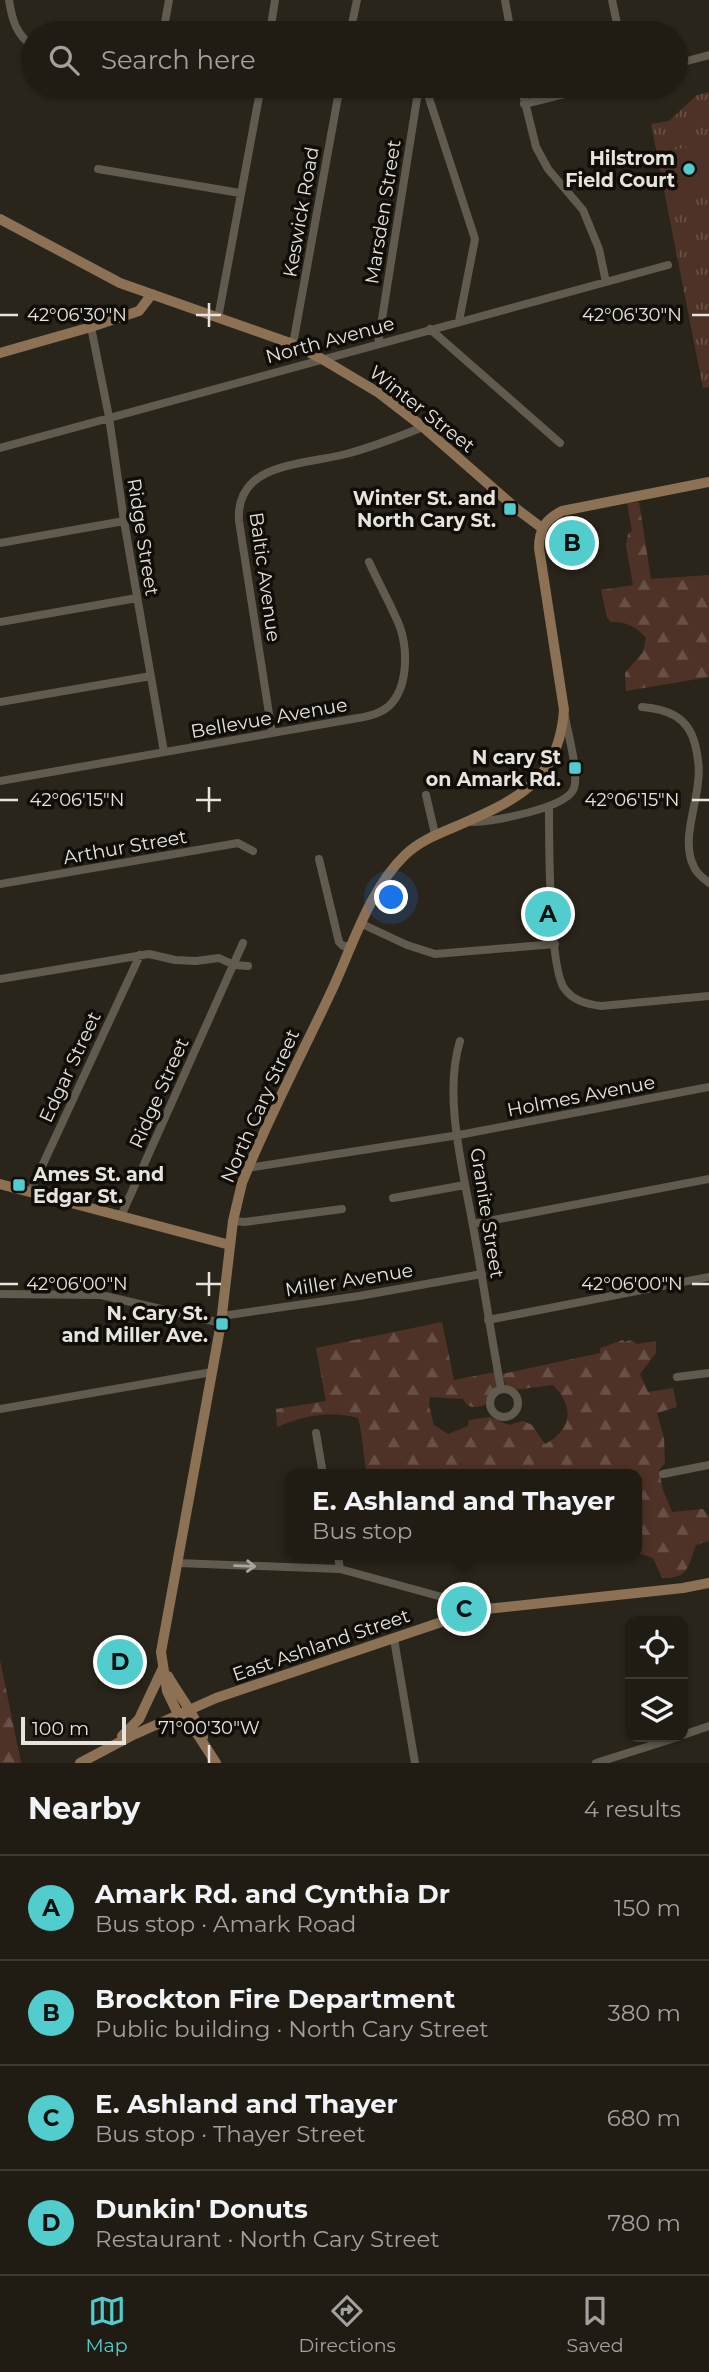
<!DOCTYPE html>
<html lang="en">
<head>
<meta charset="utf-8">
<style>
  :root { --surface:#201c14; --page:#2d2922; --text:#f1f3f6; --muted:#a2a1a0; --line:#3d3a34; --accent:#52cdcd }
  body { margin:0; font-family:Montserrat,sans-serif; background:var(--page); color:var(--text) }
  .controls { position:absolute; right:21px; bottom:21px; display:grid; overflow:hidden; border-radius:14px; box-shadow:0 2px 5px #0004 }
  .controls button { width:63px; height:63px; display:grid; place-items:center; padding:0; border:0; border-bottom:2px solid var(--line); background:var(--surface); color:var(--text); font:35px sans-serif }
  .scale { position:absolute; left:21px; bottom:18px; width:105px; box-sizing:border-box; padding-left:7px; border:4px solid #e7e4de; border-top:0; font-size:19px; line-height:24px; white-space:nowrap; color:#e7e4de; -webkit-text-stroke:5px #110e0a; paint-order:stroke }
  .you { position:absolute; left:392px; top:898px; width:24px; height:24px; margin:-18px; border:5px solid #fff; border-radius:50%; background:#1a73e8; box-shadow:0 0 0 10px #1a73e833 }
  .badge { display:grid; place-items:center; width:46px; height:46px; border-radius:50%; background:var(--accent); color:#111; font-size:23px; font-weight:700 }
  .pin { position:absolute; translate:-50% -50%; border:4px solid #fff; box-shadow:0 2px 7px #0006 }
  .popup { position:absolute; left:285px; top:1469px; width:357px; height:91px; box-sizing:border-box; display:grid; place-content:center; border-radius:14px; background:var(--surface); filter:drop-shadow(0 2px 5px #0005); font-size:23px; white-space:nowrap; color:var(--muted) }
  .popup b { font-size:26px; color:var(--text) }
  .popup::after { content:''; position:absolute; left:50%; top:100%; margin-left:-14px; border:14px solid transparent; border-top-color:var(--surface) }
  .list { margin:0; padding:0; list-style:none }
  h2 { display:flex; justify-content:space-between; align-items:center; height:91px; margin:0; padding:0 28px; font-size:30px }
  h2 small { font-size:23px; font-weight:400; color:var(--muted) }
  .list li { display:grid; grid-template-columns:46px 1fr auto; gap:21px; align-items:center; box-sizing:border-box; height:105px; padding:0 28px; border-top:2px solid var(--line) }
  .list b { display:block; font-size:26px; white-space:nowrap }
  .list p { margin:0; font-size:23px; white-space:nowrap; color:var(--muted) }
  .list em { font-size:23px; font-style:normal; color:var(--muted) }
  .icon { flex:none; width:38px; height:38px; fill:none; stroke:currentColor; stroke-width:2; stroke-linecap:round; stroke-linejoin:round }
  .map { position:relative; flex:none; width:709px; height:1763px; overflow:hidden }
  .search { position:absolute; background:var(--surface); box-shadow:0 2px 5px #0004; left:21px; right:21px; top:21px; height:77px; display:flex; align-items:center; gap:18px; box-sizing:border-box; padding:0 24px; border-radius:38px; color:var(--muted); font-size:26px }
  .sheet { height:511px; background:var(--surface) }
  nav { display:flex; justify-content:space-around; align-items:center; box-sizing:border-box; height:98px; border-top:2px solid var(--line); background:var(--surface); font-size:19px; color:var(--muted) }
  nav a { display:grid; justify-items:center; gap:4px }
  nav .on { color:var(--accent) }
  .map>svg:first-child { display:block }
  .forest { fill:url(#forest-firs) }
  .park { fill:url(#park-tufts) }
  .garden { fill:#4f3227 }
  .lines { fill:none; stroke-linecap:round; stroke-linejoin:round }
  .street { stroke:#605a4f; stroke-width:8 }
  .secondary { stroke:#8c7154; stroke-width:10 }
  .oneway { stroke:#aaa69e }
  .ticks { fill:none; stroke:#e7e4de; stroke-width:2.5 }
  .poi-dot { fill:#52cdcd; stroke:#110e0a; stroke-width:2.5 }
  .labels { text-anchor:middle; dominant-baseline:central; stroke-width:7; stroke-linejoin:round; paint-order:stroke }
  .poi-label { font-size:19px; font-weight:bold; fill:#e7e4de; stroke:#110e0a; text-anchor:end }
  .street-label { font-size:19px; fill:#e7e4de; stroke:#110e0a }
  .ticks-label { font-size:18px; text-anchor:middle; fill:#e7e4de; stroke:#110e0a; stroke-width:7; stroke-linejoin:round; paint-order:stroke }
</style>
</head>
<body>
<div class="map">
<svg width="709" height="1763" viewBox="0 0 709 1763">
  <defs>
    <pattern id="forest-firs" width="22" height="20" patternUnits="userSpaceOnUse" patternTransform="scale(1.75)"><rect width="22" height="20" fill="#4f3227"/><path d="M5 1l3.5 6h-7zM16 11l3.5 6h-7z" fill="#685046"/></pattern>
    <pattern id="park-tufts" width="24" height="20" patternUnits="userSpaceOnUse" patternTransform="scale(1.75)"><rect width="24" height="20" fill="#4f3227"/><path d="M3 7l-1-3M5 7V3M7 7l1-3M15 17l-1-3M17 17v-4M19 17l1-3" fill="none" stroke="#685046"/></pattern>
  </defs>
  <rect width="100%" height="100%" fill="#2a251b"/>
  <path class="forest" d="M639,502L651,579L709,575V677L626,691L625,673L643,652L646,638C637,627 626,621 611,622L607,617L601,590L633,585L626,546L628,534L632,531L627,503Z
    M442,1322L454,1380L496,1372L497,1385L485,1405C474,1408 469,1409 463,1399L430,1397L429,1406L434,1425L448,1434L468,1426L469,1420L490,1417L509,1425L523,1421L532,1425L545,1444C572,1430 575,1407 553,1385L514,1390L506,1387L502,1374L600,1353V1348L623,1340L624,1342L631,1340L637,1344L656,1341V1353L640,1374L648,1392L673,1388L677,1407L657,1413L664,1438L665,1463L659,1470L663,1490L672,1512L703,1509L709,1517V1541L696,1545C688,1566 689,1579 662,1578L653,1558L637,1553V1474H367C363,1455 363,1437 358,1418C329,1410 304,1416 277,1427L276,1409L326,1401L316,1348Z
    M0,1660L21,1763H0Z"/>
  <path class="park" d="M709,92V387L703,388L651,124L669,121L697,95Z"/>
  <path class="garden" d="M709,144V187L673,194L665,151Z"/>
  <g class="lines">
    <path class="street" d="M9,0C12,20 16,34 33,47
      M505,0L511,33
      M612,0L619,33
      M163,33L169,0
      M270,33L275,0
      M350,33L357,0
      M676,64L709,55
      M106,86H112
      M421,86L427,92L475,239L459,321
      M521,86L536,147L548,169L583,210L599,249L606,282
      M524,104L597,86
      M98,169L240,193
      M218,318L261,86
      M91,327L109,417L124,521L164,752
      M430,329L560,443
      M293,344L340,86
      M378,344L419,86
      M0,448L668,265
      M0,543L124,521
      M0,622L137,598
      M0,702L151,676
      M642,707C668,709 688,717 695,744C698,756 700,769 698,782C696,808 681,842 694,867C697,874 703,878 709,883
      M272,733L239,521C238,506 242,492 253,482C273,463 320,461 346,454C373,447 398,437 423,427
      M0,781L358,718C369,716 380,714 389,706C408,688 408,651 400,627C391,605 379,584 369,562
      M426,795L435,834
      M549,806C549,840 549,965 564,988C573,1001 587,1004 601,1006L709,996
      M472,822C493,821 567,809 574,788C579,771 568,735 565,716
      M319,859L339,942L343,946H352
      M0,884L238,843L253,851
      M362,924L407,945L435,954L555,944
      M0,979L149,954L175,960L196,961L219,958L234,965L248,966
      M460,1041C443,1096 463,1169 473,1226C483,1280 491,1335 501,1389
      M248,1168L459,1135L709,1087
      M30,1192L140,955
      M393,1198L465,1185
      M121,1216L243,943
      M233,1221L245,1222L342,1209
      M473,1224L709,1179
      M0,1294L101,1295L221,1323
      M222,1316L359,1296L482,1274
      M488,1320L709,1277
      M677,1377L709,1373
      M490 1403a14 14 0 1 1 28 0a14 14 0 1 1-28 0Z
      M0,1409L212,1372
      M316,1433L323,1474
      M663,1474L709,1465
      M338,1555L340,1569
      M177,1563L340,1569L453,1600L477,1610
      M394,1639L415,1763
      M683,1735L709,1726
      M596,1763L678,1737"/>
    <path class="secondary" d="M0,219L120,283L293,344L322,359L379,393L423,427L518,510L542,528
      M0,353L91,327L139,311L152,294
      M0,1184L230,1245
      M168,1676C180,1697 195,1714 203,1737
      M122,1736L139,1719L163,1668
      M80,1763L131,1736L216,1698L477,1610L683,1588L709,1583
      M216,1763L198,1735L178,1714L167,1691L161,1652L221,1323L233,1221L242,1183C268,1118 302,1054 332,990C353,945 369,890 405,855C423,838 444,832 466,822C522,797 559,778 564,710L539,548C539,529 546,519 562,511L709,482"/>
  </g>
  <defs><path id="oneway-shaft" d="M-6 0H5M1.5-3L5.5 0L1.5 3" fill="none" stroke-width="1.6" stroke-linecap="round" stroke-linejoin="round" transform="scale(1.75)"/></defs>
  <use class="oneway" href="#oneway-shaft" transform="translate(245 1566) rotate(2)"/>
  <path class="ticks" d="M209,303V327M0,315H18M196,315H221M692,315H709M209,787V812M0,800H18M196,800H221M692,800H709M209,1272V1296M0,1284H18M196,1284H221M692,1284H709M209,1745V1763"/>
  <g class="poi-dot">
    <circle cx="689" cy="169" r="7"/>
    <rect x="503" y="502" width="14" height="14" rx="3.5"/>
    <rect x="568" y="761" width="14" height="14" rx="3.5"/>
    <rect x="12" y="1178" width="14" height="14" rx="3.5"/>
    <rect x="215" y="1317" width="14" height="14" rx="3.5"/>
  </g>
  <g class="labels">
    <g class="poi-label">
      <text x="675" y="158">Hilstrom<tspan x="675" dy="22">Field Court</tspan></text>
      <text x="496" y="498">Winter St. and<tspan x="496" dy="22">North Cary St.</tspan></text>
      <text x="561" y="757">N cary St<tspan x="561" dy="22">on Amark Rd.</tspan></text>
      <text x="33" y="1174" text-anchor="start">Ames St. and<tspan x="33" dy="22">Edgar St.</tspan></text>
      <text x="208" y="1313">N. Cary St.<tspan x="208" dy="22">and Miller Ave.</tspan></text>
    </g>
    <g class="street-label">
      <text transform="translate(301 212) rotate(-80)">Keswick Road</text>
      <text transform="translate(383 212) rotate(-81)">Marsden Street</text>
      <text transform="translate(330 340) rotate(-15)">North Avenue</text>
      <text transform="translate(422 409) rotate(38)">Winter Street</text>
      <text transform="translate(143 537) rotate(81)">Ridge Street</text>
      <text transform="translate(265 577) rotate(82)">Baltic Avenue</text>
      <text transform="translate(269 718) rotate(-10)">Bellevue Avenue</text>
      <text transform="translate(125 847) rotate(-10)">Arthur Street</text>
      <text transform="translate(70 1067) rotate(-65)">Edgar Street</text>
      <text transform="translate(159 1093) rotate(-66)">Ridge Street</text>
      <text transform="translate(581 1096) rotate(-11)">Holmes Avenue</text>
      <text transform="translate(260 1106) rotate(-66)">North Cary Street</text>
      <text transform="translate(487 1213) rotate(81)">Granite Street</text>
      <text transform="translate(349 1280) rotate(-9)">Miller Avenue</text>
      <text transform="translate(321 1645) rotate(-19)">East Ashland Street</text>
    </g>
  </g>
  <g class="ticks-label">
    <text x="77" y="321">42°06'30"N</text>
    <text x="632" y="321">42°06'30"N</text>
    <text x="77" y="806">42°06'15"N</text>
    <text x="632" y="806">42°06'15"N</text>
    <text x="77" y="1290">42°06'00"N</text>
    <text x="632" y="1290">42°06'00"N</text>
    <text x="209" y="1734">71°00'30"W</text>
  </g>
</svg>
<div class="controls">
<button><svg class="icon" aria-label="locate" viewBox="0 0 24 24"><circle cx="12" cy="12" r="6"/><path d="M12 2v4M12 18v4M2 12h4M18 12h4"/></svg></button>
<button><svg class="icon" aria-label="layers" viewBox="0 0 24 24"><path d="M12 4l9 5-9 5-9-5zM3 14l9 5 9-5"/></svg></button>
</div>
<div class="scale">100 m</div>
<div class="you"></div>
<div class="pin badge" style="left:548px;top:914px">A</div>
<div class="pin badge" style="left:572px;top:543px">B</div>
<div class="pin badge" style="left:464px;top:1609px">C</div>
<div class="popup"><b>E. Ashland and Thayer</b>Bus stop</div>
<div class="pin badge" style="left:120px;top:1662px">D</div>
<div class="search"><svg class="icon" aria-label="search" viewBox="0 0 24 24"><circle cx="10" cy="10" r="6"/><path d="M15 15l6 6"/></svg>Search here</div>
</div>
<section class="sheet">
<h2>Nearby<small>4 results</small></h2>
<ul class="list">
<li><span class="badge">A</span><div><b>Amark Rd. and Cynthia Dr</b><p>Bus stop · Amark Road</p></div><em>150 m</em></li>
<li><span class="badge">B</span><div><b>Brockton Fire Department</b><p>Public building · North Cary Street</p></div><em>380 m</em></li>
<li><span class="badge">C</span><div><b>E. Ashland and Thayer</b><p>Bus stop · Thayer Street</p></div><em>680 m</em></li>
<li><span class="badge">D</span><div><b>Dunkin' Donuts</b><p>Restaurant · North Cary Street</p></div><em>780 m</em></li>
</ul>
</section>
<nav>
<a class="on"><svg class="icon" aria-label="map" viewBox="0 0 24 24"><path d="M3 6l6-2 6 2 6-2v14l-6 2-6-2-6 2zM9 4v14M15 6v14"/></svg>Map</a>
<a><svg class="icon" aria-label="directions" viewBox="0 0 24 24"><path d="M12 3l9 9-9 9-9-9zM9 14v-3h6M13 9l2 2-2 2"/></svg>Directions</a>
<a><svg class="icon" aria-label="saved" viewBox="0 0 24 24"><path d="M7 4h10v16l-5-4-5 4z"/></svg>Saved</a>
</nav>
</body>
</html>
